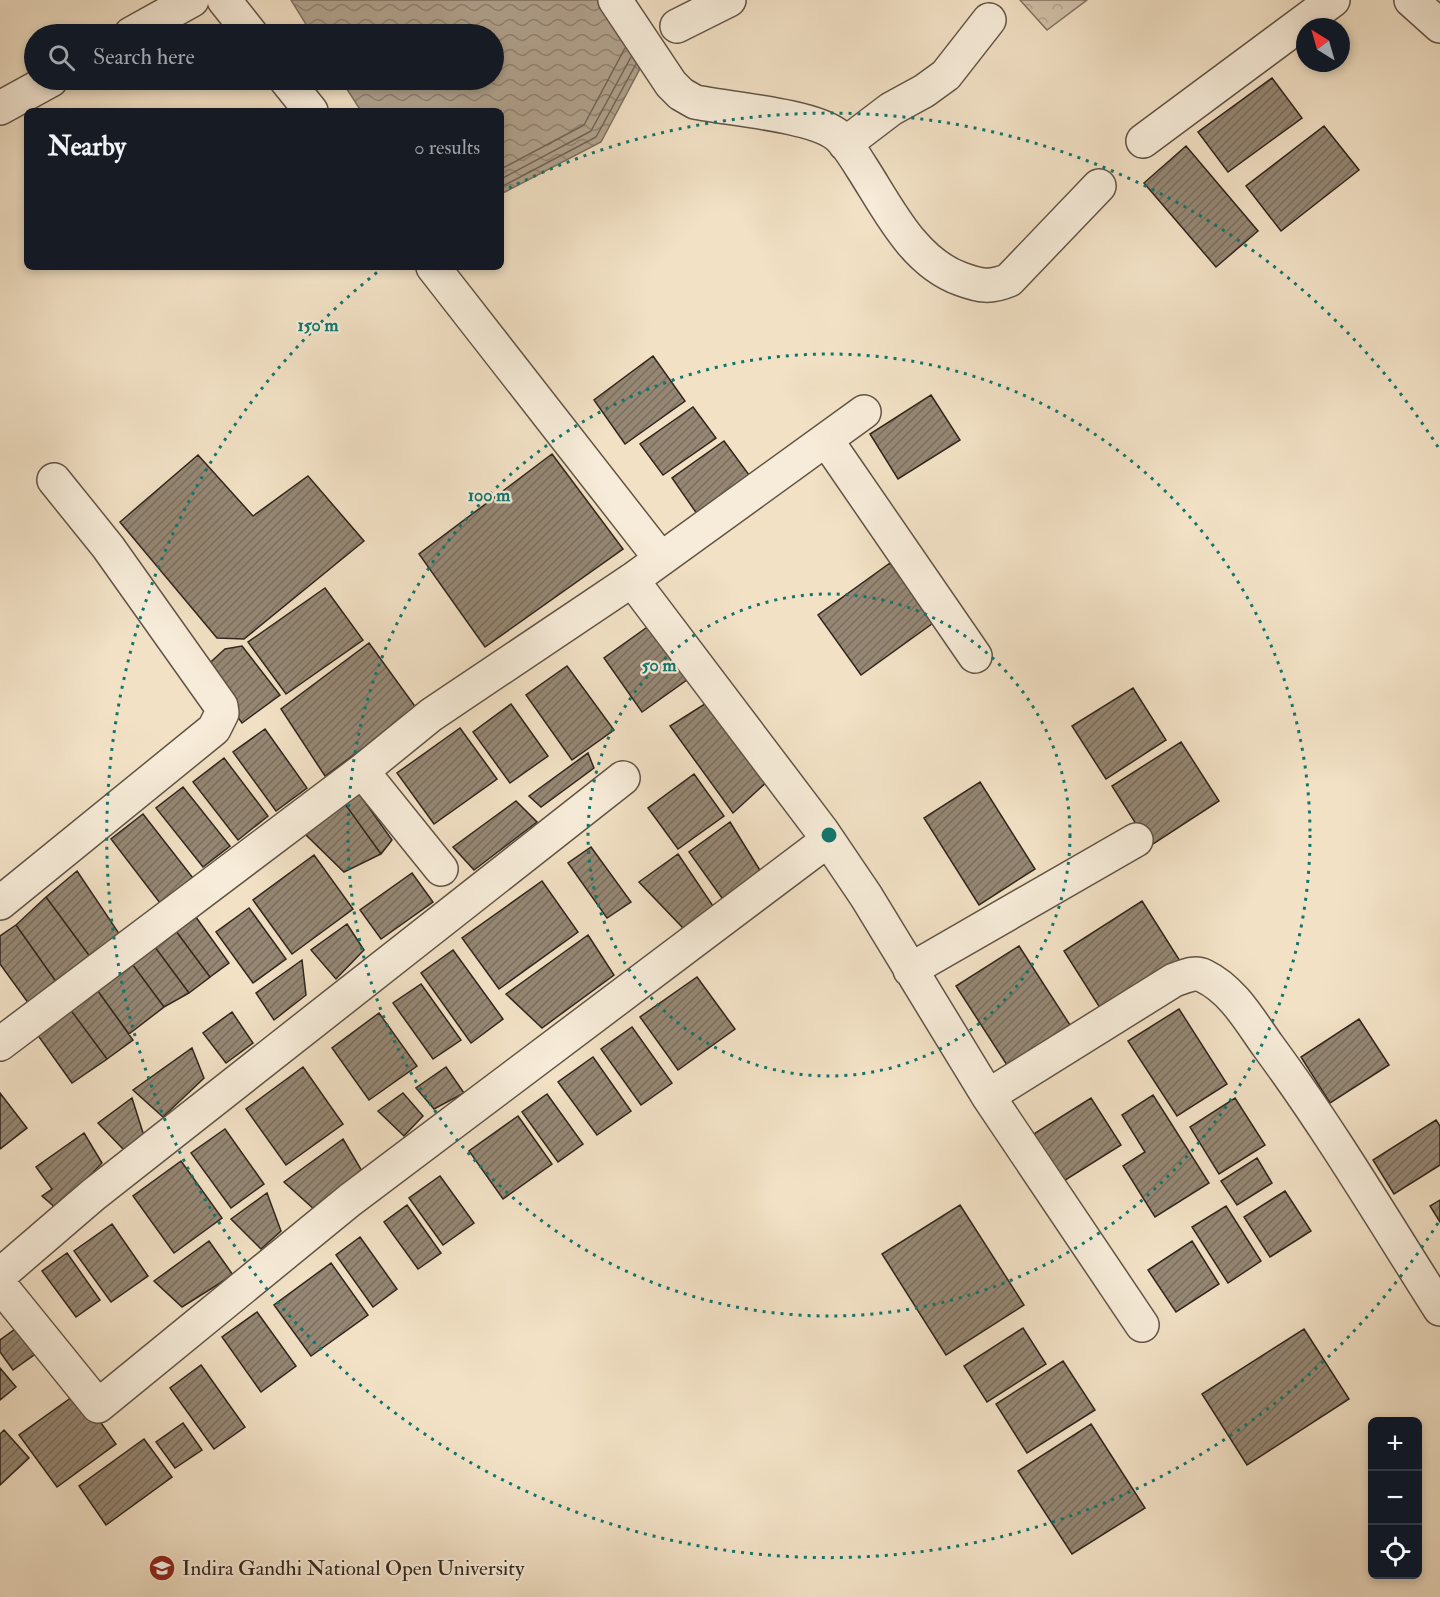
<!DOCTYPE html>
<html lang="en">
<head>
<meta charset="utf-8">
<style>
  :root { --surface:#171b24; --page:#242831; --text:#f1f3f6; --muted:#9ea1a6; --line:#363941 }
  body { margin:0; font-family:"IM FELL Double Pica",serif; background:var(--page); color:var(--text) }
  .controls { position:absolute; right:18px; bottom:18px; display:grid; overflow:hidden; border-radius:9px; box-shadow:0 3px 9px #0003 }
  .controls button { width:54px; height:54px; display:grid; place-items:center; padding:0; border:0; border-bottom:2px solid var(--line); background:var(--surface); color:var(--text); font:30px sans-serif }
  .compass { position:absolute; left:1296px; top:18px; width:54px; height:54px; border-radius:50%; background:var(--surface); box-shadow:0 3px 9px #0003; rotate:323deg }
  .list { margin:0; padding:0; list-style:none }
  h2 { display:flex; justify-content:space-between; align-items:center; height:78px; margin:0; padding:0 24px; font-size:26px }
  h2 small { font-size:20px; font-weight:400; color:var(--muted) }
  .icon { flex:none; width:33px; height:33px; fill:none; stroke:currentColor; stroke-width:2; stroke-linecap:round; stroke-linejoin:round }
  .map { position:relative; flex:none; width:1440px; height:1597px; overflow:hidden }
  .search { position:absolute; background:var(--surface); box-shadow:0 3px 9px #0003; left:24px; top:24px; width:480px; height:66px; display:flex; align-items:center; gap:15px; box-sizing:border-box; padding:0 21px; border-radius:33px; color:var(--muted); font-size:22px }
  .panel { position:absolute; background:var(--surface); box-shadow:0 3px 9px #0003; left:24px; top:108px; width:480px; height:162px; border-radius:9px }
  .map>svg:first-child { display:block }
  .forest { fill:url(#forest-crowns); stroke:#817362; stroke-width:1.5 }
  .water { fill:url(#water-waves); stroke:#7d6f5f; stroke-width:1.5 }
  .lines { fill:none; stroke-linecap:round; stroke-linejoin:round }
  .shore { stroke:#706354; stroke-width:1.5 }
  .building { fill:url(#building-hatch); stroke:#31251c; stroke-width:1.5 }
  .minor-casing { stroke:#615446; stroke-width:36 }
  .minor { stroke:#f7ecd9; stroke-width:33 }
  .ring { fill:none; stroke:#0f766e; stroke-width:3; stroke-dasharray:3 6 }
  .labels { text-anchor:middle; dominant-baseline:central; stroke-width:4.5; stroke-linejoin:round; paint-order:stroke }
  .poi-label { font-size:21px; fill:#31251c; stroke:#f7ecd9; text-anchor:start }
  .centre { fill:#0f766e; stroke:#f7ecd9; stroke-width:3 }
  .ring-label { font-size:18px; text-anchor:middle; font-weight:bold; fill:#0f766e; stroke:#f7ecd9; stroke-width:4.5; stroke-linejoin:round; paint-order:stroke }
</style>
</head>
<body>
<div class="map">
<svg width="1440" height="1597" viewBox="0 0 1440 1597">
  <defs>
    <pattern id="forest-crowns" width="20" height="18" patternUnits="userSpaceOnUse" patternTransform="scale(1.5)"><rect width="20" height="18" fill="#d1c1a8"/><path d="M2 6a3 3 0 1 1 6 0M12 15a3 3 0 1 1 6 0" fill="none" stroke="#b4a690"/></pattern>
    <pattern id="water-waves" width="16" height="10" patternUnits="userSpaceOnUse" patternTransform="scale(1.5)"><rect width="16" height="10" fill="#b0a18c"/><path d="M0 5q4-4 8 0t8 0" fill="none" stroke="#908372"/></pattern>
    <pattern id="building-hatch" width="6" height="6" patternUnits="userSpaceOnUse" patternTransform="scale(1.5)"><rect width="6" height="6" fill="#958774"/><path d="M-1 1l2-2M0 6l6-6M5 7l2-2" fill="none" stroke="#7a6e5e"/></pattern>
  </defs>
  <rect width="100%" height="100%" fill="#f2e1c5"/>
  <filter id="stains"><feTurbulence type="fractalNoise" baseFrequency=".00333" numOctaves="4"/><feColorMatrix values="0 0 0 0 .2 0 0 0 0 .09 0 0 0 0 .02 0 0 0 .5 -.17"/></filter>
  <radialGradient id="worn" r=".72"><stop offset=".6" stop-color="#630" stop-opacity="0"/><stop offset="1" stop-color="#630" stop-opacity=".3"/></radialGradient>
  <path class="forest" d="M1020,0H1087L1047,30Z"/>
  <path class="water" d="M291,0H620L652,46L601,142L501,194V111H361L341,80H494V34H312Z"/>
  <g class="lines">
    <path class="shore" d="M501,169L584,125L625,48
      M501,179L591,131L631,57
      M501,187L596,137L636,64"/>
  </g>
  <path class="building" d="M1272,78L1302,118L1228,172L1198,132Z
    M1324,126L1359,170L1281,231L1246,186Z
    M1186,146L1258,231L1216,267L1144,183Z
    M653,356L685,401L625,444L594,400Z
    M931,395L960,440L898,479L870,434Z
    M693,407L716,438L663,475L640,444Z
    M724,441L755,483L702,521L672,478Z
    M552,454L623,549L485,647L419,554Z
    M198,455L253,516L308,476L364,541L244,639L217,638L120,522Z
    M890,563L933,623L861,675L818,615Z
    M325,588L363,640L286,694L248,642Z
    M653,623L691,677L642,712L604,658Z
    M369,643L417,709L325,776L281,709Z
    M242,646L280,695L242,723L203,669L225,649Z
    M567,666L614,730L572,760L526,695Z
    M1133,688L1166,740L1106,779L1072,726Z
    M708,702L769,780L733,813L670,726Z
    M511,704L548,756L510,783L473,732Z
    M460,728L497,779L434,824L397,773Z
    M265,729L307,788L276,811L233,752Z
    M1181,742L1219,801L1150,846L1112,786Z
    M588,753L594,768L541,807L529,796Z
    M224,758L268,816L238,840L193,782Z
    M694,774L724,816L678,849L648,808Z
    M980,782L1035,869L979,905L924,818Z
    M183,787L230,846L203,867L156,808Z
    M355,788L392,840L381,854L345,804Z
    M516,801L537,822L474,870L453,847Z
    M345,804L381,854L344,872L304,833Z
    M143,814L193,878L160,903L111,839Z
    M730,822L761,872L727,905L689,852Z
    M591,847L631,902L607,918L568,863Z
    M678,854L715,909L683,928L639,882Z
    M314,855L353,909L292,954L253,900Z
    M77,871L120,935L91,958L46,897Z
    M412,873L433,902L381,939L360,910Z
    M542,881L578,932L499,989L462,938Z
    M46,897L91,958L57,983L16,925Z
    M1142,901L1180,961L1102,1011L1064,951Z
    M249,908L286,959L253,983L216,932Z
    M193,913L229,963L210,977L173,927Z
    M347,924L364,950L336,979L311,950Z
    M16,925L57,983L29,1004L0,964V936Z
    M173,927L210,977L189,993L152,943Z
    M588,935L614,975L542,1028L506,994Z
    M152,943L189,993L164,1007L130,961Z
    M1019,946L1070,1025L1007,1065L956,986Z
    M453,950L503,1019L471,1043L421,973Z
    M302,960L306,995L274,1020L256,993Z
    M130,961L164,1007L129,1034L95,987Z
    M697,977L735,1029L678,1070L640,1017Z
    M421,984L461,1040L433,1059L393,1003Z
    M95,987L133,1040L107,1059L67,1005Z
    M67,1005L107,1059L72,1083L34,1030Z
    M1179,1009L1227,1084L1177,1116L1128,1041Z
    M232,1012L253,1043L226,1063L203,1033Z
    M379,1013L417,1066L369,1100L332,1048Z
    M1359,1019L1389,1065L1330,1103L1301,1057Z
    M632,1027L672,1083L641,1105L601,1049Z
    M192,1048L204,1078L163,1117L133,1090Z
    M593,1057L631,1111L597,1135L558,1082Z
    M303,1067L343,1124L286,1165L246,1109Z
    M446,1067L464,1093L434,1109L416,1088Z
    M0,1093L27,1128L0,1149Z
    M403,1093L423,1116L404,1136L378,1111Z
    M547,1094L583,1144L558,1162L522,1112Z
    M1153,1095L1209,1183L1155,1217L1123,1166L1145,1152L1122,1115Z
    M132,1098L144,1136L124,1150L98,1123Z
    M1091,1098L1121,1145L1059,1184L1029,1137Z
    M1235,1098L1265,1145L1219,1174L1190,1127Z
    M518,1116L552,1164L503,1199L469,1151Z
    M1436,1120L1440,1126V1165L1394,1194L1373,1160Z
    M225,1129L264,1184L231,1208L191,1153Z
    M84,1133L102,1163L57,1209L42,1196L52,1189L36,1167Z
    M343,1139L362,1171L315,1210L284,1182Z
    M1257,1158L1272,1183L1237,1205L1221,1181Z
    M181,1161L222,1218L174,1253L133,1196Z
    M440,1176L474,1223L443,1245L409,1198Z
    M1285,1191L1311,1231L1270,1257L1244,1217Z
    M267,1193L281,1231L261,1249L231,1219Z
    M1440,1200V1222L1430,1206Z
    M407,1205L441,1253L418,1269L384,1222Z
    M960,1205L1024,1305L946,1355L882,1254Z
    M1226,1206L1261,1261L1228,1283L1192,1227Z
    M112,1224L148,1276L111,1302L74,1251Z
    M360,1237L397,1289L373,1307L336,1255Z
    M209,1241L233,1275L182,1307L154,1281Z
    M1192,1241L1219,1284L1176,1312L1148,1270Z
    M67,1253L100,1300L76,1317L42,1271Z
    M331,1263L368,1315L311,1356L274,1305Z
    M257,1312L296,1366L261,1392L222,1337Z
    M22,1324L41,1350L13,1370L0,1352V1340Z
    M1023,1328L1046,1364L987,1402L964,1366Z
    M1304,1329L1349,1399L1247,1465L1202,1394Z
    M1063,1361L1095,1410L1027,1453L996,1404Z
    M201,1365L245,1427L214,1449L170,1388Z
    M0,1368L16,1387L0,1400Z
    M79,1392L116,1444L57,1487L19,1435Z
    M183,1423L202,1450L175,1468L156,1442Z
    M1091,1424L1145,1508L1072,1554L1018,1471Z
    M4,1430L29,1458L0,1485V1434Z
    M144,1439L172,1477L106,1525L79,1486Z"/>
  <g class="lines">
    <defs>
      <path id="minor" d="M224,0L251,34
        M615,0L671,84L681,94L695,102C730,109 812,115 837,135C847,143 855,157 862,168C888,208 913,262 961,279C980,286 990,288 1009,280L1099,186
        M1411,0L1440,26
        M677,26L729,0
        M131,34L192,0
        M286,80L311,111
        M0,108L51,80
        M1143,141L1333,0
        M845,144L891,109L924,91L946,75L989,20
        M433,267L661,559
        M827,441L975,656
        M632,580L822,831L866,896L988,1096L1142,1325
        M362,771L441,869
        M0,903L214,729L222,713L221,706L108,547L54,480
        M910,970L1136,840
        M0,1044L362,771L431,715L632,580L864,412
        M988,1096L1174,980C1184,977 1194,971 1204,976C1233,990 1250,1021 1268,1046C1330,1130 1384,1221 1440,1309
        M0,1275L93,1195L623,778
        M0,1285L98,1406L350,1200L828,840"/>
    </defs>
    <use href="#minor" class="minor-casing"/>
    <use href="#minor" class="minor"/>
  </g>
  <g class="ring">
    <circle cx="829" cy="835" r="241"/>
    <circle cx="829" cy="835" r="481"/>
    <path d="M1438 1223A722 722 0 1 1 380 270M501 192A722 722 0 0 1 1438 447"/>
  </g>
  <defs>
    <symbol id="university-disc" viewBox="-11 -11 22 22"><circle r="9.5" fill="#8f2418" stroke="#f7ecd9"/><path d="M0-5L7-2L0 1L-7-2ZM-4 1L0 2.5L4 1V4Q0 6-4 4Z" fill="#fff"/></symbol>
  </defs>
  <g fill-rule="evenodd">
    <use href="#university-disc" x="147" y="1553" width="30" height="30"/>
  </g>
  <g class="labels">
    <g class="poi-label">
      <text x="182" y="1568">Indira Gandhi National Open University</text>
    </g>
  </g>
  <circle cx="829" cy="835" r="9" class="centre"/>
  <g class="ring-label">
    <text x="318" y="331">150 m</text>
    <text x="489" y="501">100 m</text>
    <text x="659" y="671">50 m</text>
  </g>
  <rect width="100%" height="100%" filter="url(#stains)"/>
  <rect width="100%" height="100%" fill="url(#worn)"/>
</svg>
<div class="controls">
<button>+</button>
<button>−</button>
<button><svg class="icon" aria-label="locate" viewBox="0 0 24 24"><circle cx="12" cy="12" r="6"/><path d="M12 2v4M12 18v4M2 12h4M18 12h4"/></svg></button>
</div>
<svg class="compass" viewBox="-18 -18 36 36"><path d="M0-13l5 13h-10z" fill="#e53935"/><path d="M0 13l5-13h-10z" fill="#9ea1a6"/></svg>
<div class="search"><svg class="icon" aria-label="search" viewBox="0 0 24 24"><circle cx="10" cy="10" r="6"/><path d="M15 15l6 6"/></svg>Search here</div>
<section class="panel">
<h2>Nearby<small>0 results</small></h2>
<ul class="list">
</ul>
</section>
</div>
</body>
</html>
